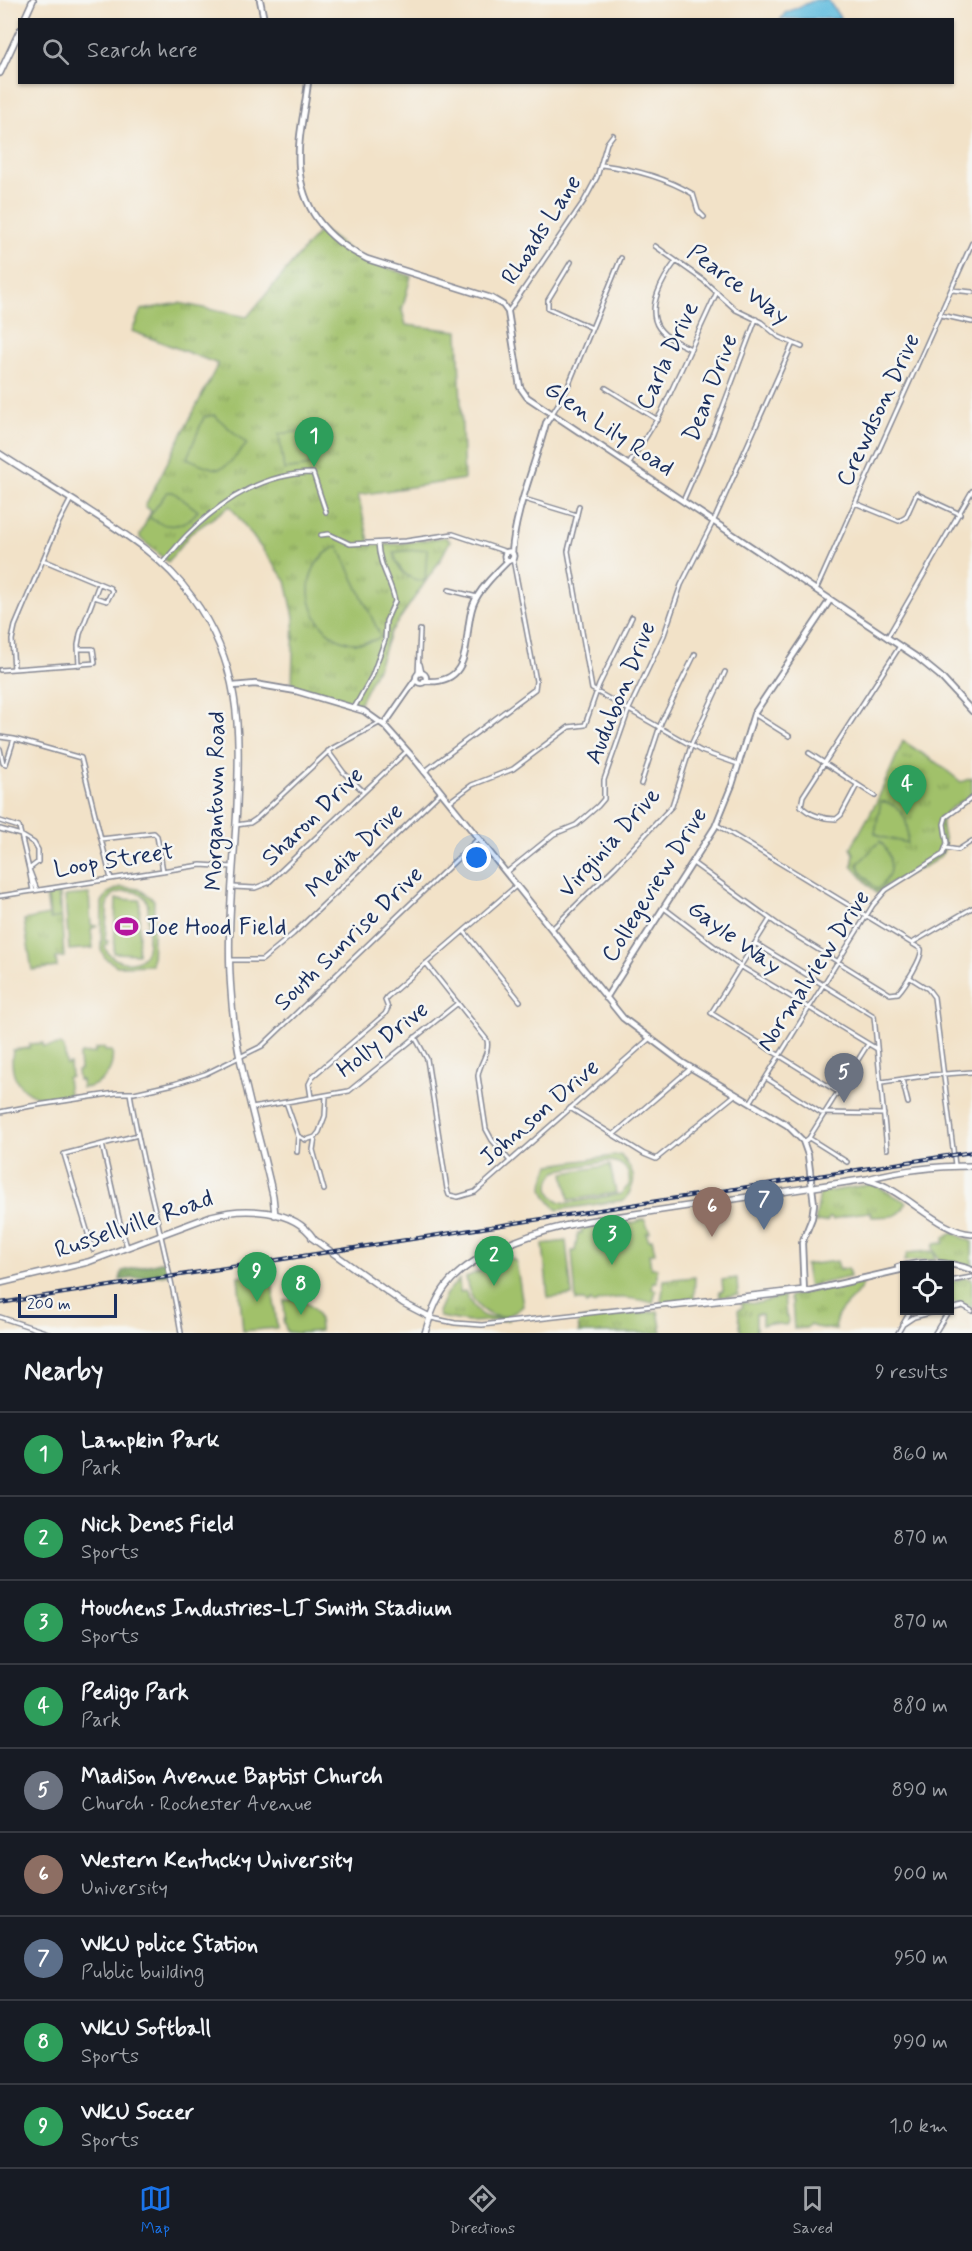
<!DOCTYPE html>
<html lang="en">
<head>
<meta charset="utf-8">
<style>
  :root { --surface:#171b24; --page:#20242c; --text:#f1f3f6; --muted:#9ea1a6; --line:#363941; --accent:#1a73e8 }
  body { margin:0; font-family:Mynerve,sans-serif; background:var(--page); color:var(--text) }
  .controls { position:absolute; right:18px; bottom:18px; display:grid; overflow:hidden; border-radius:0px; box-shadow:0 2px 4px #0004 }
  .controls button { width:54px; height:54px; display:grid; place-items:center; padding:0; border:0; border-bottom:2px solid var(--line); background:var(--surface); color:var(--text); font:30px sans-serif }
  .scale { position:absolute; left:18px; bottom:15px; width:99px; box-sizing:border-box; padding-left:6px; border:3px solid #1b2f5e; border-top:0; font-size:16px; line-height:21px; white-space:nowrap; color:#1b2f5e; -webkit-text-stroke:4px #f6f6f2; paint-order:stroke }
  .you { position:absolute; left:477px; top:858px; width:21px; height:21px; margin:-15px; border:4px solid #fff; border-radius:50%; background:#1a73e8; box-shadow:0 0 0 9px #1a73e833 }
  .badge { display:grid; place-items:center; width:39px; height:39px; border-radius:50%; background:var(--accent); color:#fff; font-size:20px; font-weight:700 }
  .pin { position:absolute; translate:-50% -50px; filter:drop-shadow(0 2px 3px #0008) }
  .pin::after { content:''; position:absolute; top:32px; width:21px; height:18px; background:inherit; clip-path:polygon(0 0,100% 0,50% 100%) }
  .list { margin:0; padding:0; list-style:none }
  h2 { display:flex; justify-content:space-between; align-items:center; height:78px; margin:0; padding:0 24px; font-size:26px }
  h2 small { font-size:20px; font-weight:400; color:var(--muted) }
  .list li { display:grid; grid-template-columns:39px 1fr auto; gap:18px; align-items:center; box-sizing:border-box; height:84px; padding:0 24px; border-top:2px solid var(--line) }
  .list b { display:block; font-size:22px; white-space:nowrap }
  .list p { margin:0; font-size:20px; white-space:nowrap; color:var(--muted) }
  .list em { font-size:20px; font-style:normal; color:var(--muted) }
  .icon { flex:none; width:33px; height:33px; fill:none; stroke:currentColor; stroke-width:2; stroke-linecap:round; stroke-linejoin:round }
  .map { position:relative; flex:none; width:972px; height:1333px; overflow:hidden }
  .search { position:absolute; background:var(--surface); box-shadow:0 2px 4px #0004; left:18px; right:18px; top:18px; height:66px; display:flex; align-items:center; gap:15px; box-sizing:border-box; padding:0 21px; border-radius:0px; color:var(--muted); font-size:22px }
  .sheet { height:834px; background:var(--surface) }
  nav { display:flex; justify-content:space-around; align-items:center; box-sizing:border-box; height:84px; border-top:2px solid var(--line); background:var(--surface); font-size:16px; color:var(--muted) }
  nav a { display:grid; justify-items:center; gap:3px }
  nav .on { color:var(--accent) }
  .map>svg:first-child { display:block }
  .grass { fill:url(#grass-tufts); stroke:#5e7864; stroke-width:1.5 }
  .forest { fill:url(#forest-crowns); stroke:#4e6b5e; stroke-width:1.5 }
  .garden { fill:#a1c16a; stroke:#5e7864; stroke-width:1.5; fill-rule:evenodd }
  .water { fill:#60bcde; stroke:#3e769e; stroke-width:1.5 }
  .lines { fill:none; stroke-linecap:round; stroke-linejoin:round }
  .street-casing { stroke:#868893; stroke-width:6 }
  .secondary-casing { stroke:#868893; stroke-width:8 }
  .primary-casing { stroke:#868893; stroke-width:8 }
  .street { stroke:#fff; stroke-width:3 }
  .secondary { stroke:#fff; stroke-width:4.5 }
  .primary { stroke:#fff; stroke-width:5 }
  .rail-casing { stroke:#1b2f5e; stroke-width:4 }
  .rail { stroke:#f6f6f2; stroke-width:1.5; stroke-dasharray:4.5; stroke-linecap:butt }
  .labels { text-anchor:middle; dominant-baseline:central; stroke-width:5; stroke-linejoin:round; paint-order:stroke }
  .street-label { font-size:24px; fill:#1b2f5e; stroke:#f6f6f2 }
  .poi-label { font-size:24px; fill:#1b2f5e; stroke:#f6f6f2; text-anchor:start }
</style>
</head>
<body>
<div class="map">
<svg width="972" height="1333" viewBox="0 0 972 1333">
  <defs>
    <pattern id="grass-tufts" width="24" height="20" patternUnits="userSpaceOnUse" patternTransform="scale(1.5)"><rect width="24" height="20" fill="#a1c16a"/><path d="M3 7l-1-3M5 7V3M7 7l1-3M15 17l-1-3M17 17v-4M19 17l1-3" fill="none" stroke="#829d5a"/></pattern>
    <pattern id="forest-crowns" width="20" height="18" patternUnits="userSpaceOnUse" patternTransform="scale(1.5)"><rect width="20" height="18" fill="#80a75e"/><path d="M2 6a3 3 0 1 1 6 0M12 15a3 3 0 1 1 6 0" fill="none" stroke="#688851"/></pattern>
  </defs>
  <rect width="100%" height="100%" fill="#f6f6f2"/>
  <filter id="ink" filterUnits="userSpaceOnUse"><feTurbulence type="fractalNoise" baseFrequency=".0167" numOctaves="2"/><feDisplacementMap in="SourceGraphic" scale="12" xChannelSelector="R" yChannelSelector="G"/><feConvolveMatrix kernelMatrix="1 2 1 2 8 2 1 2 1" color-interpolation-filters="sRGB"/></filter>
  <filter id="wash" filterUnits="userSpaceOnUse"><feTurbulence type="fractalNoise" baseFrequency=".008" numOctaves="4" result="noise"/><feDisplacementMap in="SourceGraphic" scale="24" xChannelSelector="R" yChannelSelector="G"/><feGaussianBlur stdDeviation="1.35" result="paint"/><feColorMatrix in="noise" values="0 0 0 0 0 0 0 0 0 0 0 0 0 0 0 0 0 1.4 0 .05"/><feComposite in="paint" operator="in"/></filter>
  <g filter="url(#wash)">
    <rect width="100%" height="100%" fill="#f2e2c8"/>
    <path class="grass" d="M321,229L359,258L411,276L402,310L406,325L458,331L464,479L358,495L370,545L397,544L445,537L450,541L439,562L390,633L379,664L358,706L292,686L294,617L286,581L230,506L190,534L168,562L140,538V535L151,511L145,506L218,364L132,331L141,310L179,303L247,317Z
      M903,741L940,765L961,782L972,778V796C963,801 951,806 945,814C935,827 952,842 941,855C926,871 893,876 877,894L852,866L854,854L851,848L877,801Z
      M60,893L64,957L56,958L57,967L32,970L24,920L49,915L46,895Z
      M873,1184L906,1202C900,1221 888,1215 872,1217L870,1212L852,1214L833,1220L832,1218H828V1221L815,1223L820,1193Z
      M954,1233L972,1242V1268L940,1261L933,1249L934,1244L944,1243V1237Z
      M929,1251L934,1252L935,1260L904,1261L908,1253Z
      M837,1261L840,1270L848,1268L850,1277L810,1286L808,1284L805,1265Z
      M695,1277L694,1300L661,1303L664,1280Z
      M737,1278L738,1295L720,1297L719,1292L723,1291L722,1280Z
      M964,1278L972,1279V1308L966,1304L950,1302V1282Z
      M459,1279L460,1292L465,1291C477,1314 480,1321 508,1317L509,1320L469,1322L440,1317L438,1312L446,1294Z
      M861,1281L863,1284C858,1299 830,1312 836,1330L815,1327L810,1325L806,1328L794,1329L792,1302L790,1300V1296Z
      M784,1296L786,1317H788V1322L786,1325L770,1323L762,1325V1314H756V1332L767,1333H741L738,1310L743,1307L741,1302C756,1306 770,1300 784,1296Z
      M658,1311L662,1333H579L578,1320Z"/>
    <path class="forest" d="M165,1261L168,1274L120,1280L122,1271Z"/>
    <path class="garden" d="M214,415L247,444C220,474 224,474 187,458L204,417Z
      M304,431L310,466L284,470L279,434Z
      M167,492H173L198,511C184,528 166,530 149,517Z
      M338,546L381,637C321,668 278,573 338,546Z
      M427,549L425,581C407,581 397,569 394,552Z
      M881,801C903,805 910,822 907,843L882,837L875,833Z
      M880,841C895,858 894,876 877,890L861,872L858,864Z
      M121,887L139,889L154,900L152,965L117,966L105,958L101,950L102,902L108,893ZM125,891C151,891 149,906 148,926H145V929H148C148,937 149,948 145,954C135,969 108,962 105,946L107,945L108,941H105L108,901L114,894Z
      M58,894L61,917L50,919L48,896Z
      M89,894L91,925L96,926L91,929L93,948L69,950L65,896Z
      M116,899L140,900L138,954L114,953Z
      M43,1043V1047L60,1045L64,1048L66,1065L70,1064L71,1077L67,1078L69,1094C34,1106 7,1087 13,1050L30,1048V1044Z
      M104,1048L105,1051H112C115,1070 102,1087 82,1088L81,1080H78L77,1071L80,1070L79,1057L81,1054L95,1053V1049Z
      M621,1155C636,1174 638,1180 625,1200L557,1210C541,1193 539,1187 550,1165ZM609,1161C623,1162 631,1171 629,1185L621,1194L567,1203C548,1201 543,1182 558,1170Z
      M610,1165L616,1193L569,1200L564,1173Z
      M644,1219L650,1232L646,1233L649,1240L652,1239L655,1253L649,1254L651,1268H657V1282H653L652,1289L656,1290L653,1303C634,1298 613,1294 593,1304L591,1301L586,1304L584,1301H576L572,1251H575L578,1233H582L581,1229C602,1225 626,1227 644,1219Z
      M566,1241L572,1295L548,1298L543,1244Z
      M510,1258L516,1261L523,1306C497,1331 469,1308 466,1277Z
      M271,1272L277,1328L243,1331L238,1276Z
      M293,1299C310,1301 321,1313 320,1331L298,1333L287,1332L283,1320H285L284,1301Z"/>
    <path class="water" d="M815,0H828L841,19H781L785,13Z"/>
  </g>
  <g filter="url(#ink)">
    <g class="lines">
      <defs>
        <path id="street" d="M602,165C633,169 666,178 693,194L698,211L704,217
          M655,246L703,280L736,310L761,322L779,337L802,347
          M676,261C664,277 645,308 659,328C666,338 680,344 691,349
          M571,262L548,300V308L592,328
          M952,290L972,292
          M508,312L584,201L597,177L607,143L613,135
          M941,315L972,322
          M606,388L658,420
          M552,414L566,391L621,258
          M629,464L661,413L717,292
          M917,494L960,514
          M524,499L577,515
          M683,501L713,433L756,319
          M855,503L899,521L906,517L917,493
          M579,506L568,551L592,689L701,751L738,764
          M321,535L329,534L350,544L406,541L453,534L507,552
          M43,560L110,588L112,591L107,601L94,597
          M162,563C171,554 178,544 187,535C221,501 264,473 313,473L326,512
          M449,590L477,597
          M816,590L972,243
          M887,638L972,491
          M420,664L422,673
          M79,665L78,645L80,634L99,584
          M14,669L12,640L15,626L59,522L71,499
          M0,670L95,663L93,649H78
          M418,674L420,630
          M354,708L372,676L385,640L386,621L395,601C391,580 379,567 378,543
          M754,714L789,736
          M0,737L14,739L81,758L111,879
          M0,749L3,763L6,764L14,739
          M328,751L344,773L363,791
          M809,753L875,796
          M424,772L535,689L536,681L513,559
          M641,784L661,723L695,654
          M857,785L841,815L836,819C824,819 809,815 801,806L803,796L900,646
          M449,802L472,785L513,769L569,727L585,725L599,685L632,617
          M0,821L19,827L21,835L34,843L38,850V862L29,869L21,835L0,829
          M236,825L250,823L256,819L331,749L381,722
          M101,839L154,833L157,836L163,871
          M946,848L958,850L972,841
          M693,863L780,926L890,994L898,993C905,985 923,958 921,949L717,825
          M507,872L554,834L576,825L598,806L604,799V780L629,709L664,635L681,585L716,516L793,343
          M233,887L255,888L268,883L407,751
          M33,891L29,869L37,890
          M0,896L201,865L233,867
          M664,908L740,966L877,1049
          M770,919L711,1013L838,1092
          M552,929L616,866L672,806L692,743L725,672
          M464,931L520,1001
          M755,943L874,1016L887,1149
          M912,943L972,908
          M230,960H262L293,934L440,793
          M426,963L487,1040C490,1054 479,1063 478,1076L486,1129L492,1140L510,1161
          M909,977L928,989L934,997L955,1165
          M415,1037L427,1059L447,1189L449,1195L458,1197L475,1192L649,1039
          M766,1078L821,1113L884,1114
          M902,1079L908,1103
          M882,1082L931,1075L972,1072
          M130,1093C143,1174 168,1252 181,1333
          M311,1097L309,1084L313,1076L385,1014L388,1008L385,1000L387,997L516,886
          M286,1102L298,1136L297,1152
          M750,1103L873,905L886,890L943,854L947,843L944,824L946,817L972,798
          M252,1108L349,1091L458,1003
          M570,1108L644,1154L656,1159L736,1094
          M0,1112L31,1106L116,1093H134L174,1084L205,1074L262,1046L478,839
          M613,1135L691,1068
          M298,1136L306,1140L315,1137
          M809,1138L847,1162
          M804,1142L809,1138L868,1044
          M102,1144L119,1219L127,1247
          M324,1190L313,1150L315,1137L319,1132L325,1116L326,1096
          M93,1250L64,1154L138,1135
          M950,1281L972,1277
          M669,1305L672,1307L804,1292
          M950,1309L963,1306L972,1311
          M0,1317L48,1333
          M431,1318L455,1323L482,1325L804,1289
          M902,1325L914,1317L942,1310
          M898,1333L911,1310
          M935,1333L949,1310"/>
        <path id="secondary" d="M260,0L264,20
          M308,82C305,110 297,139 299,166C302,210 328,240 367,259L491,298L503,305L508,312L520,387L527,397L918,658L940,676L972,711
          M504.5 556a4.5 4.5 0 1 1 9 0a4.5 4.5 0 1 1-9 0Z
          M512,553C515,510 535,466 546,423L552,414
          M416 678a5 5 0 1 1 10 0a5 5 0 1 1-10 0Z
          M424,681C476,686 462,635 473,605C479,589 496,573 508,561
          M233,686L255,684L296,691L364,711L385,726L417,762L623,1018L683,1063L787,1125L803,1141L808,1155L814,1204L812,1218L802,1243L804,1292L904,1269
          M384,725L416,679
          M606,998L715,827L732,785L754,714L830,600
          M898,1267C923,1261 948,1261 972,1270"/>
        <path id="primary" d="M24,20L33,0
          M0,73L20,30
          M0,454C29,473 59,491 88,510C127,535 165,559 192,597C241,664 240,727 237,805C234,867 226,930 231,991C235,1061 258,1128 273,1196L275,1215
          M868,1180C903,1188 938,1232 972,1234
          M312,1238L403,1303L430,1317
          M0,1283L88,1262L211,1216C243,1207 294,1208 314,1239
          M425,1333C430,1317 435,1300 446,1286C474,1250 544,1229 588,1221L867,1179C901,1170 937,1166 972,1166"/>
      </defs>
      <use href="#street" class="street-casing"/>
      <use href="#secondary" class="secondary-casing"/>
      <use href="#primary" class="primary-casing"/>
      <use href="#street" class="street"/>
      <use href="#secondary" class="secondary"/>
      <use href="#primary" class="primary"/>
      <defs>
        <path id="rail" d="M0,1303L972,1152"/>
      </defs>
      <use href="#rail" class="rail-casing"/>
      <use href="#rail" class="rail"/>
    </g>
  </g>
  <defs>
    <symbol id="stadium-bare" viewBox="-9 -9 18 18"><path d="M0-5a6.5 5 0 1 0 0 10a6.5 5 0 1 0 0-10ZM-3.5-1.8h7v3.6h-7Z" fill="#b5179e" stroke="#f6f6f2" stroke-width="2.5" paint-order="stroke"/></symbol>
  </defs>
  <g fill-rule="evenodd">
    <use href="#stadium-bare" x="110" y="910" width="33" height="33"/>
  </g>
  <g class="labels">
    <g class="street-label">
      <text transform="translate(542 230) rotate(-57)">Rhoads Lane</text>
      <text transform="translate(738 285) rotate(36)">Pearce Way</text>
      <text transform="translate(668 356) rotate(-65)">Carla Drive</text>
      <text transform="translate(711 388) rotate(-69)">Dean Drive</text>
      <text transform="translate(879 410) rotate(-65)">Crewdson Drive</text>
      <text transform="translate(609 429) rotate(34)">Glen Lily Road</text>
      <text transform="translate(621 693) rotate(-68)">Audubon Drive</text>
      <text transform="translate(216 801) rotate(-89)">Morgantown Road</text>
      <text transform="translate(313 817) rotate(-44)">Sharon Drive</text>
      <text transform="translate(610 843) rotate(-48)">Virginia Drive</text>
      <text transform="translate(355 851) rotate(-44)">Media Drive</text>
      <text transform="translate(114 861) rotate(-9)">Loop Street</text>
      <text transform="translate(655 885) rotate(-58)">Collegeview Drive</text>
      <text transform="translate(734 938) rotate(36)">Gayle Way</text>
      <text transform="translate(349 939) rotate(-44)">South Sunrise Drive</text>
      <text transform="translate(814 971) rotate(-57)">Normalview Drive</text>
      <text transform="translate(383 1040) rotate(-38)">Holly Drive</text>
      <text transform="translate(540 1113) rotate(-41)">Johnson Drive</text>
      <text transform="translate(134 1225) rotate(-19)">Russellville Road</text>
    </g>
    <g class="poi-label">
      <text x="145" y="927">Joe Hood Field</text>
    </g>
  </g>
</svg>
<div class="controls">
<button><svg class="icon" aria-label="locate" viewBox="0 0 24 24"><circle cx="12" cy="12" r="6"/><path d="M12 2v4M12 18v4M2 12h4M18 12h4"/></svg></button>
</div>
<div class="scale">200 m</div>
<div class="you"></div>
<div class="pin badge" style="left:314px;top:467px;background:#2e9e5b">1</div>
<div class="pin badge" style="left:494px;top:1286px;background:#2e9e5b">2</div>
<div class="pin badge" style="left:612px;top:1265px;background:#2e9e5b">3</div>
<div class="pin badge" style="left:907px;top:815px;background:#2e9e5b">4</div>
<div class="pin badge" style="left:844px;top:1103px;background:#6b7280">5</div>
<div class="pin badge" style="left:712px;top:1237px;background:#8d6e63">6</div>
<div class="pin badge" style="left:764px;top:1230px;background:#5c6f8a">7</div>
<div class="pin badge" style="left:301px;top:1315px;background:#2e9e5b">8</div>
<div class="pin badge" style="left:257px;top:1302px;background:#2e9e5b">9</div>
<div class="search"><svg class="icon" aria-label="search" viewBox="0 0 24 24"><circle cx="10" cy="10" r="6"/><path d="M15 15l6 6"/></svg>Search here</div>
</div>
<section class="sheet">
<h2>Nearby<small>9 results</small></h2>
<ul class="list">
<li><span class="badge" style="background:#2e9e5b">1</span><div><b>Lampkin Park</b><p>Park</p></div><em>860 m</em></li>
<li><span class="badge" style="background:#2e9e5b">2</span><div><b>Nick Denes Field</b><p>Sports</p></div><em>870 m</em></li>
<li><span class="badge" style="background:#2e9e5b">3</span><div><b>Houchens Industries-LT Smith Stadium</b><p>Sports</p></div><em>870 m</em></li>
<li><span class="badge" style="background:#2e9e5b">4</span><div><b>Pedigo Park</b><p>Park</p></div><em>880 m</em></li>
<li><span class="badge" style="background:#6b7280">5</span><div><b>Madison Avenue Baptist Church</b><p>Church · Rochester Avenue</p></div><em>890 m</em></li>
<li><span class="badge" style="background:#8d6e63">6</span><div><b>Western Kentucky University</b><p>University</p></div><em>900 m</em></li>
<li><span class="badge" style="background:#5c6f8a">7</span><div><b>WKU police Station</b><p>Public building</p></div><em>950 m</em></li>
<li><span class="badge" style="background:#2e9e5b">8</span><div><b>WKU Softball</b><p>Sports</p></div><em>990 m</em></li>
<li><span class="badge" style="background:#2e9e5b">9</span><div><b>WKU Soccer</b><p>Sports</p></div><em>1.0 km</em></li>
</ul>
</section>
<nav>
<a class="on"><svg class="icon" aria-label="map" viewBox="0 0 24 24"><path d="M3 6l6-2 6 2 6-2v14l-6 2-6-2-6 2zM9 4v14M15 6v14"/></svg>Map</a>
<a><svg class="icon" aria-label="directions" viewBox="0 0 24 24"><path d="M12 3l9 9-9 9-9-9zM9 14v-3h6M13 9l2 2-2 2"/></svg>Directions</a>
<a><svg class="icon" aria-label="saved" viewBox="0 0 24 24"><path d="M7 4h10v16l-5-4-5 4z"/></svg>Saved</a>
</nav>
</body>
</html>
